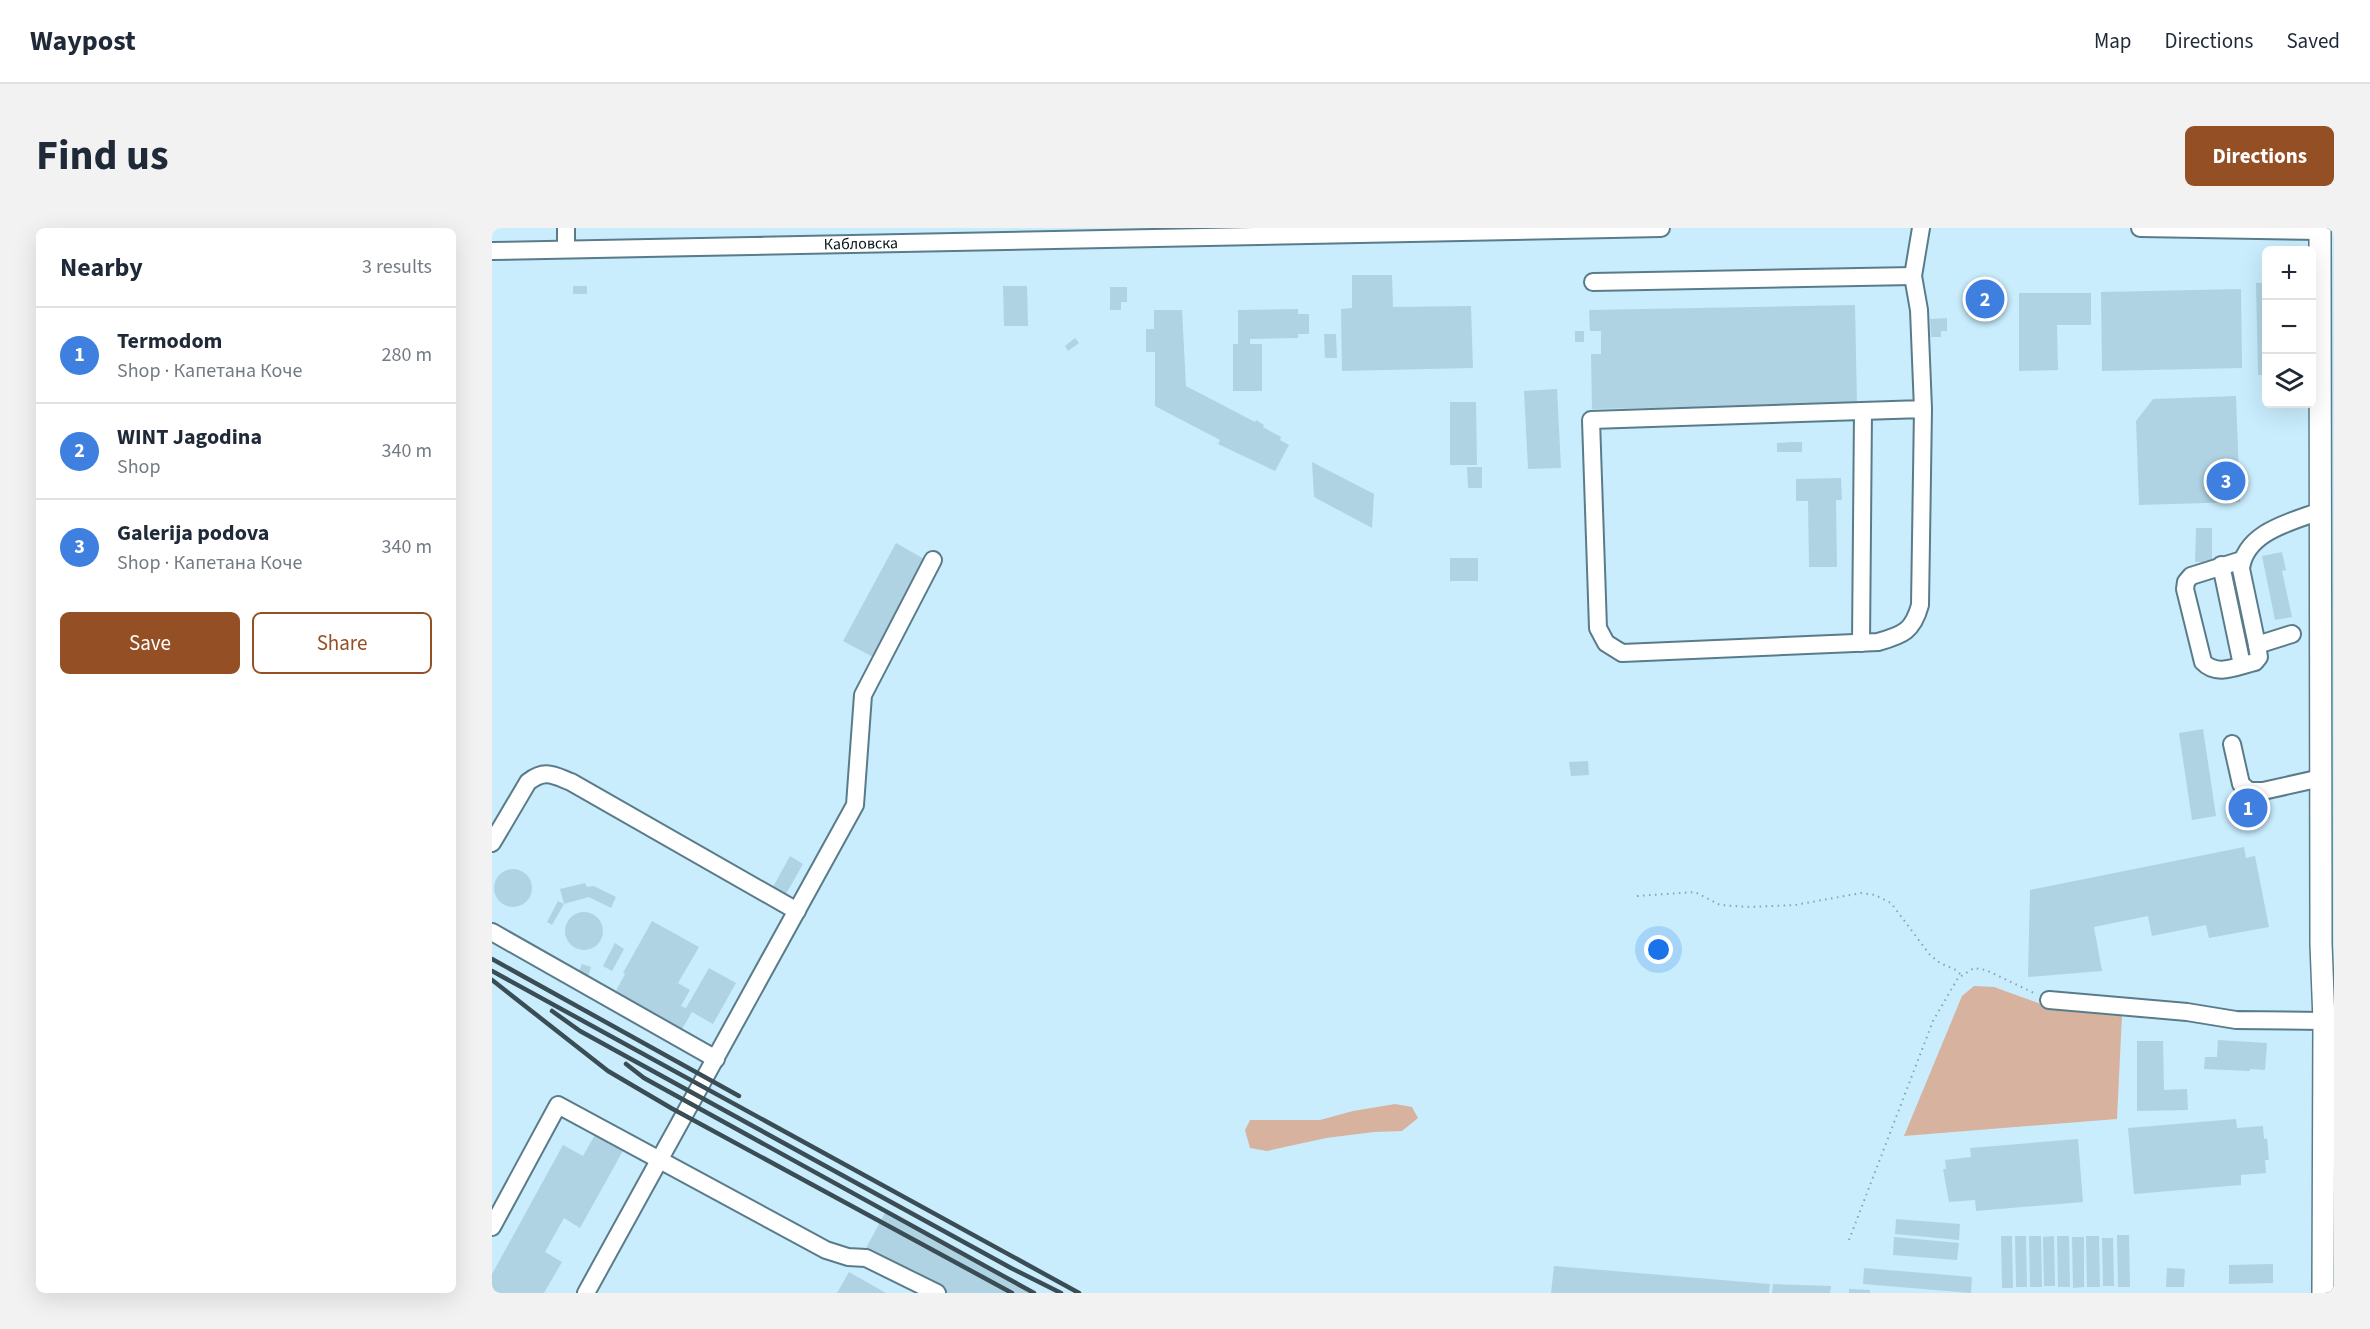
<!DOCTYPE html>
<html lang="en">
<head>
<meta charset="utf-8">
<style>
  :root { --surface:#fff; --page:#f2f2f3; --text:#1f2937; --muted:#747a83; --line:#e0e1e3; --accent:#954f25 }
  body { margin:0; font-family:"Source Sans 3",sans-serif; background:var(--page); color:var(--text) }
  .controls { position:absolute; right:18px; top:18px; display:grid; overflow:hidden; border-radius:9px; box-shadow:0 6px 24px #0002 }
  .controls button { width:54px; height:54px; display:grid; place-items:center; padding:0; border:0; border-bottom:2px solid var(--line); background:var(--surface); color:var(--text); font:30px sans-serif }
  .you { position:absolute; left:1167px; top:722px; width:21px; height:21px; margin:-15px; border:4px solid #fff; border-radius:50%; background:#1a73e8; box-shadow:0 0 0 9px #1a73e833 }
  .badge { display:grid; place-items:center; width:39px; height:39px; border-radius:50%; background:var(--accent); color:#fff; font-size:20px; font-weight:700 }
  .pin { position:absolute; translate:-50% -50%; border:3px solid #fff; box-shadow:0 2px 6px #0006 }
  .list { margin:0; padding:0; list-style:none }
  h2 { display:flex; justify-content:space-between; align-items:center; height:78px; margin:0; padding:0 24px; font-size:26px }
  h2 small { font-size:20px; font-weight:400; color:var(--muted) }
  .list li { display:grid; grid-template-columns:39px 1fr auto; gap:18px; align-items:center; box-sizing:border-box; height:96px; padding:0 24px; border-top:2px solid var(--line) }
  .list b { display:block; font-size:22px; white-space:nowrap }
  .list p { margin:0; font-size:20px; white-space:nowrap; color:var(--muted) }
  .list em { font-size:20px; font-style:normal; color:var(--muted) }
  .actions { display:flex; gap:12px; padding:18px 24px }
  .actions a { flex:1; padding:14px 0; border:2px solid var(--accent); border-radius:9px; text-align:center; font-size:21px; color:var(--accent) }
  .actions .main { background:var(--accent); color:#fff }
  .icon { flex:none; width:33px; height:33px; fill:none; stroke:currentColor; stroke-width:2; stroke-linecap:round; stroke-linejoin:round }
  .map { position:relative; flex:none; width:1842px; height:1065px; overflow:hidden; border-radius:9px }
  header { display:flex; align-items:center; gap:36px; box-sizing:border-box; height:84px; padding:0 30px; background:var(--surface); border-bottom:2px solid var(--line) }
  header strong { font-size:28px }
  nav { display:flex; gap:33px; margin-inline-start:auto; font-size:21px }
  .intro { display:flex; align-items:center; justify-content:space-between; box-sizing:border-box; height:144px; padding:0 36px }
  h1 { margin:0; font-size:42px }
  .button { padding:15px 27px; border-radius:9px; background:var(--accent); color:#fff; font-size:21px; font-weight:700 }
  main { display:flex; gap:36px; padding:0 36px }
  aside { flex:1; background:var(--surface); border-radius:9px; box-shadow:0 6px 24px #0002 }
  .map>svg:first-child { display:block }
  .green { fill:#d7b29f }
  .building { fill:#afd3e3 }
  .lines { fill:none; stroke-linecap:round; stroke-linejoin:round }
  .minor-casing { stroke:#5a7c8a; stroke-width:20 }
  .major-casing { stroke:#5a7c8a; stroke-width:24 }
  .path { stroke:#87a3af; stroke-width:2; stroke-dasharray:1.5 4.5; stroke-linecap:butt }
  .minor { stroke:#fff; stroke-width:16 }
  .major { stroke:#fff; stroke-width:21 }
  .rail { stroke:#3a4d55; stroke-width:4.5 }
  .labels { text-anchor:middle; dominant-baseline:central; stroke-width:4.5; stroke-linejoin:round; paint-order:stroke }
  .street-label { font-size:16px; fill:#061318; stroke:#c9edfd }
</style>
</head>
<body>
<header>
<strong>Waypost</strong>
<nav><a>Map</a><a>Directions</a><a>Saved</a></nav>
</header>
<div class="intro"><h1>Find us</h1><a class="button">Directions</a></div>
<main>
<aside>
<h2>Nearby<small>3 results</small></h2>
<ul class="list">
<li><span class="badge" style="background:#3f7fe0">1</span><div><b>Termodom</b><p>Shop · Капетана Коче</p></div><em>280 m</em></li>
<li><span class="badge" style="background:#3f7fe0">2</span><div><b>WINT Jagodina</b><p>Shop</p></div><em>340 m</em></li>
<li><span class="badge" style="background:#3f7fe0">3</span><div><b>Galerija podova</b><p>Shop · Капетана Коче</p></div><em>340 m</em></li>
</ul>
<div class="actions"><a class="main">Save</a><a>Share</a></div>
</aside>
<div class="map">
<svg width="1842" height="1065" viewBox="0 0 1842 1065">
  <rect width="100%" height="100%" fill="#c9edfd"/>
  <path class="green" d="M1482,758L1502,759L1549,776L1630,787L1625,891L1412,908L1470,768Z
    M903,876L920,879L926,890L910,903L882,904L834,910L775,923L758,920L753,902L758,892H828L861,883Z"/>
  <path class="building" d="M860,47H900L901,79L979,78L981,140L850,143L849,81L860,80Z
    M1764,55H1774V147H1766Z
    M81,58H95V66H81Z
    M511,58H535L536,98H512Z
    M618,59H635V74H629V82H618Z
    M1749,61L1750,140L1610,143L1609,64Z
    M1527,65H1599V97H1565L1566,142L1527,143Z
    M1363,77L1365,176L1100,181L1099,126H1109V103H1098L1097,82Z
    M806,81V86H817V106H806V110L758,111V116H770V163H741V116H746V82Z
    M662,82H690L694,158L763,194L764,192L772,197L771,199L789,209L788,212L797,217L783,243L726,216L728,212L663,178V124H654V101H662Z
    M1455,90V103H1449V109H1439L1438,91Z
    M1083,103H1092V114H1083Z
    M832,106H844L845,130H833Z
    M583,110L587,115L576,123L573,118Z
    M1065,161L1069,240L1036,241L1032,163Z
    M1744,168L1748,274L1647,277L1644,193L1661,171Z
    M958,174H984L985,237H958Z
    M1300,214H1310V224H1285V215Z
    M820,234L882,266L880,300L822,269Z
    M975,239H990V260H976Z
    M1349,250L1350,272H1344L1345,339H1317L1316,273H1304V251Z
    M1704,300H1720V334H1703Z
    M404,315L434,332L381,429L351,413Z
    M1790,324L1794,342L1790,343L1800,389L1783,392L1770,328Z
    M958,330H986V353H958Z
    M1711,501L1724,588L1700,592L1687,505Z
    M1096,533L1097,547L1079,548L1077,534Z
    M1772,570L1778,590L1765,594L1763,590L1755,592L1750,576Z
    M1752,619L1754,630L1763,628L1777,699L1717,710L1714,697L1660,708L1656,688L1602,699L1610,743L1536,749L1538,662Z
    M298,628L311,636L294,666L281,659Z
    M2 660a19 19 0 1 1 38 0a19 19 0 1 1-38 0Z
    M93,655L95,659L102,658L124,669L119,680L97,669L72,676L60,697L55,694L66,673L72,676L68,661Z
    M73 703a19 19 0 1 1 38 0a19 19 0 1 1-38 0Z
    M160,693L207,719L186,755L198,762L189,778L194,780L217,740L244,755L221,796L200,784L190,801L124,763L133,746L131,745Z
    M123,715L132,721L120,743L111,738Z
    M90,736L99,739L96,749L86,745Z
    M1726,812L1775,815L1773,842L1758,841V843L1712,841L1713,829H1725Z
    M1645,813H1671L1672,862L1695,861L1696,882L1645,883Z
    M1744,891L1745,900L1771,898L1772,911L1775,910L1777,932H1773L1774,945L1749,947V957L1642,966L1636,900Z
    M104,905L132,921L88,1000L72,990L53,1024L70,1034L52,1065H0V1046L71,917L91,928Z
    M1586,911L1591,974L1484,983L1483,972L1457,974L1451,941H1454L1453,932L1479,929L1478,920Z
    M393,985L537,1065H455L374,1020Z
    M1404,991L1468,996L1467,1012L1403,1006Z
    M1625,1007H1637L1638,1059H1626Z
    M1509,1008H1520L1521,1060H1510Z
    M1523,1008H1534L1535,1059H1524Z
    M1537,1008H1549L1550,1059H1538Z
    M1562,1008L1563,1058H1552L1551,1009Z
    M1565,1008H1577L1578,1059H1566Z
    M1594,1008H1607L1608,1059H1595Z
    M1402,1009L1467,1015L1465,1032L1401,1027Z
    M1580,1009H1592V1059L1581,1060Z
    M1610,1010H1621L1622,1058H1611Z
    M1781,1036V1055L1737,1056V1037Z
    M1062,1038L1278,1056L1277,1065H1059Z
    M1372,1040L1480,1049L1479,1065L1371,1056Z
    M1675,1040L1693,1041L1692,1059H1674Z
    M357,1044L394,1065H345Z
    M1281,1056L1339,1058L1338,1065H1280Z
    M1357,1061L1378,1062V1065H1357Z"/>
  <g class="lines">
    <defs>
      <g id="minor">
        <path d="M74,0V21"/>
        <path d="M1429,0L1421,48L1427,82L1431,181L1428,377C1421,403 1411,407 1386,414L1130,425L1114,415L1106,400L1099,192L1431,181"/>
        <path d="M1648,0L1828,3"/>
        <path id="s1" d="M0,23L1169,0"/>
        <path d="M1101,54L1421,48"/>
        <path d="M1750,332L1699,348L1694,354L1693,361L1711,434C1725,449 1745,438 1763,434L1767,429L1765,417"/>
        <path d="M1729,337L1750,437"/>
        <path d="M1800,406L1765,417L1749,341C1753,304 1799,294 1828,283"/>
        <path d="M1369,415L1371,183"/>
        <path d="M1740,516L1749,556L1757,563H1771L1829,550"/>
        <path d="M0,615L36,554C53,541 61,547 79,554L305,683"/>
        <path d="M0,704L224,831"/>
        <path d="M1557,772L1695,784L1744,792L1832,793"/>
        <path d="M0,999L66,877L334,1022L356,1029L374,1030L445,1065"/>
        <path d="M94,1065L363,577L371,467L441,332"/>
      </g>
      <path id="major" d="M1828,0L1829,716L1832,793L1831,1065"/>
    </defs>
    <use href="#minor" class="minor-casing"/>
    <use href="#major" class="major-casing"/>
    <path class="path" d="M1145,668L1203,664L1228,677L1258,679L1303,677L1369,665L1383,667L1399,675L1438,727L1448,735L1464,742L1469,747
      M1357,1012L1441,793L1466,750L1482,740L1494,742L1542,765"/>
    <use href="#minor" class="minor"/>
    <use href="#major" class="major"/>
    <path class="rail" d="M0,731L247,868
      M0,743L587,1065
      M0,752L116,843L179,880L520,1065
      M60,783L88,803L519,1040L569,1065
      M134,836L152,850L542,1065"/>
  </g>
  <g class="labels">
    <g class="street-label">
      <text stroke="none"><textPath href="#s1" startOffset="369">Кабловска</textPath></text>
    </g>
  </g>
</svg>
<div class="controls">
<button>+</button>
<button>−</button>
<button><svg class="icon" aria-label="layers" viewBox="0 0 24 24"><path d="M12 4l9 5-9 5-9-5zM3 14l9 5 9-5"/></svg></button>
</div>
<div class="you"></div>
<div class="pin badge" style="left:1756px;top:580px;background:#3f7fe0">1</div>
<div class="pin badge" style="left:1493px;top:71px;background:#3f7fe0">2</div>
<div class="pin badge" style="left:1734px;top:253px;background:#3f7fe0">3</div>
</div>
</main>
</body>
</html>
